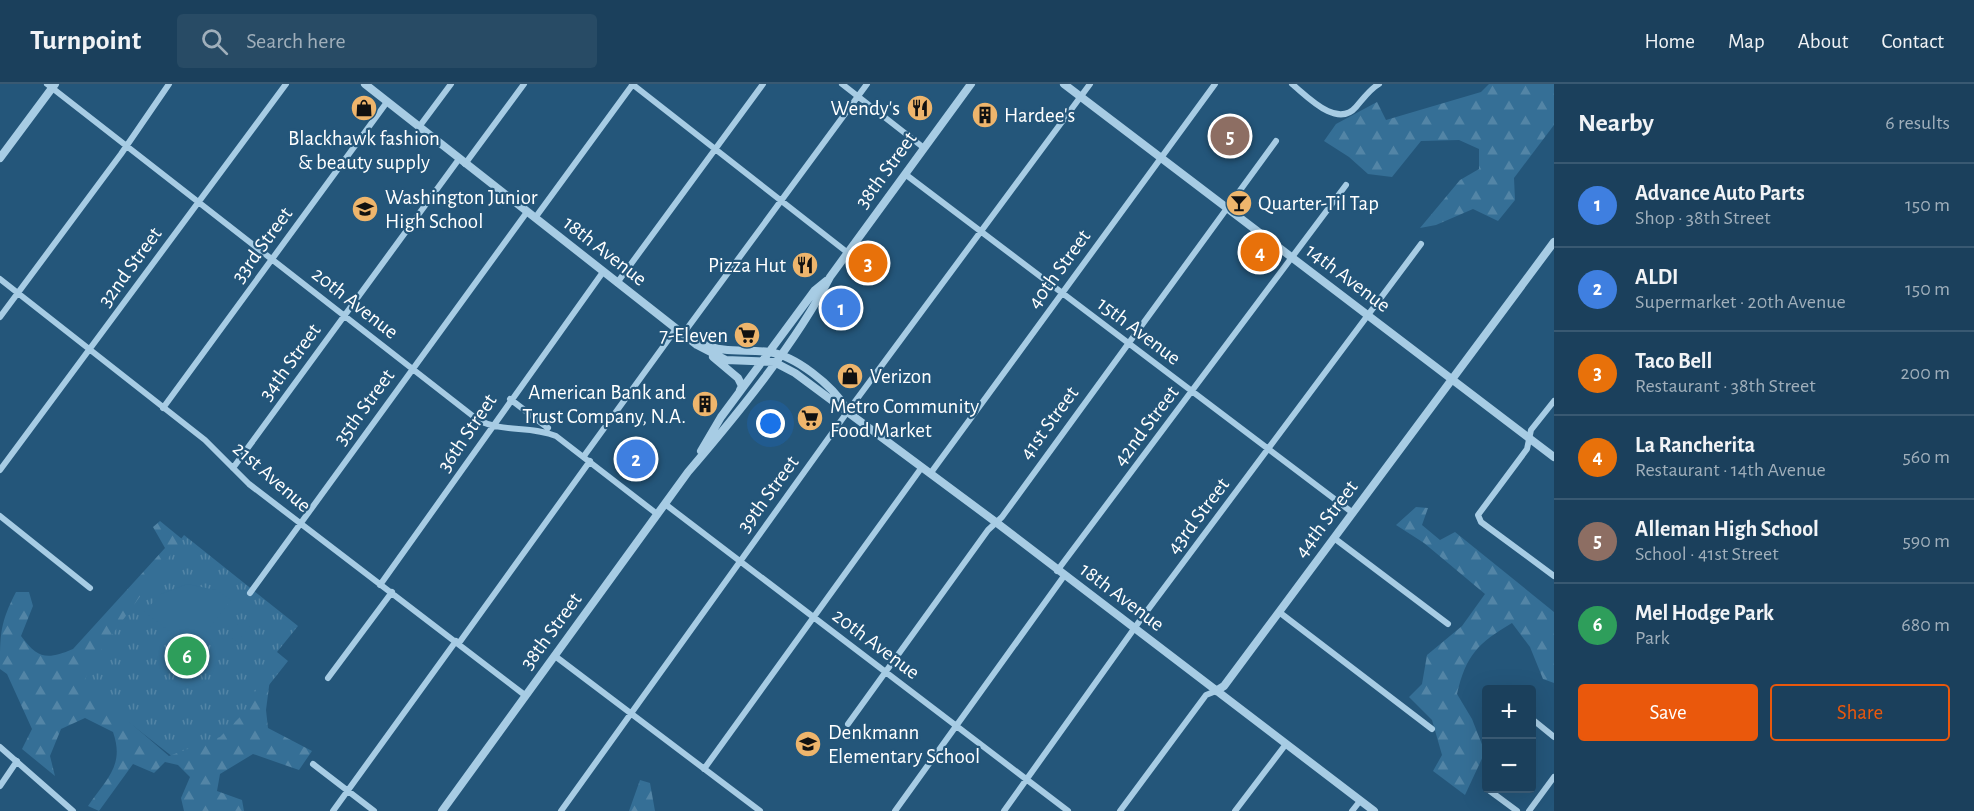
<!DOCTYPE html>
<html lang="en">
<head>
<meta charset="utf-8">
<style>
  :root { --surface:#1b405c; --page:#284b65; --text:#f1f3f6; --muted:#a0afbb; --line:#395972; --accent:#ea580c }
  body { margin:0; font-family:"Alegreya Sans",sans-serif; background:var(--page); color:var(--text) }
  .controls { position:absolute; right:18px; bottom:18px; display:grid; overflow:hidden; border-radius:6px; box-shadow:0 6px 24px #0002 }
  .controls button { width:54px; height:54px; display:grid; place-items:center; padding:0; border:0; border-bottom:2px solid var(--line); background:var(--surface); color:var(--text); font:30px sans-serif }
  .you { position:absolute; left:771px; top:340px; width:21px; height:21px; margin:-15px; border:4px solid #fff; border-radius:50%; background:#1a73e8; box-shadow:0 0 0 9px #1a73e833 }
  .badge { display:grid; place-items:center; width:39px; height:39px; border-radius:50%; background:var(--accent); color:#fff; font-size:20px; font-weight:700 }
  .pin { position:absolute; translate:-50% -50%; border:3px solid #fff; box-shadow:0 2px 6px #0006 }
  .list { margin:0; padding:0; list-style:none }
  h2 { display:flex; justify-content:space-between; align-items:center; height:78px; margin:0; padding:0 24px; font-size:26px }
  h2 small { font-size:20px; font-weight:400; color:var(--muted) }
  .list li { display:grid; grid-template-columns:39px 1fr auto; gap:18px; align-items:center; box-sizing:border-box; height:84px; padding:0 24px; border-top:2px solid var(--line) }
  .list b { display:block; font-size:22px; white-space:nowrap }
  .list p { margin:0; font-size:20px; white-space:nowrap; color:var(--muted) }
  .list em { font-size:20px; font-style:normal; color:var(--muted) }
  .actions { display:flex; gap:12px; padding:18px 24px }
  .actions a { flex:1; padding:14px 0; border:2px solid var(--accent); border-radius:6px; text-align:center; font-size:21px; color:var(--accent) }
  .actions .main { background:var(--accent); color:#fff }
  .icon { flex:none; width:33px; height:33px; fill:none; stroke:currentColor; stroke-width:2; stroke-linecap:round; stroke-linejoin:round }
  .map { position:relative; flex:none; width:1554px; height:727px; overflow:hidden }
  header { display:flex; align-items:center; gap:36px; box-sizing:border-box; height:84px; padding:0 30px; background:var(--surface); border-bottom:2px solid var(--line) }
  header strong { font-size:28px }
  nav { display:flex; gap:33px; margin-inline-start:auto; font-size:21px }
  .search { width:420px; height:54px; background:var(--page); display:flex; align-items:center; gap:15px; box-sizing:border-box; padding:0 21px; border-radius:6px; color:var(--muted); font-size:22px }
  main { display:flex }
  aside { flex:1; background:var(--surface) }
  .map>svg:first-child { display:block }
  .grass { fill:url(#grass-tufts) }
  .forest { fill:url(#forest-firs) }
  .pitch { fill:#356f96 }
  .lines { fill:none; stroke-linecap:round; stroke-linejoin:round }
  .minor { stroke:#a7cce4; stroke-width:6 }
  .tertiary { stroke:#a7cce4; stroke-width:8 }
  .labels { text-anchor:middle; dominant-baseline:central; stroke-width:4.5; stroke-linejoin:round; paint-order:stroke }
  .poi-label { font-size:21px; fill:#fff; stroke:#24567a; text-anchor:start }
  .street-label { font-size:21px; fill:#fff; stroke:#24567a }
</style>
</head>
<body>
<header>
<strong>Turnpoint</strong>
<div class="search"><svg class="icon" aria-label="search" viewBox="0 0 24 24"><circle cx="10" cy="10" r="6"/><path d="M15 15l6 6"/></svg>Search here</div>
<nav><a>Home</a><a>Map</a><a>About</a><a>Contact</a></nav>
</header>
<main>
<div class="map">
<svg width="1554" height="727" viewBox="0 0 1554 727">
  <defs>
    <pattern id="grass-tufts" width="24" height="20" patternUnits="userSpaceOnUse" patternTransform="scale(1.5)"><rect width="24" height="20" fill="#356f96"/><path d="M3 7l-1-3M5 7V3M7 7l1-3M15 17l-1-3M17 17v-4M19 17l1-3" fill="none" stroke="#5385a6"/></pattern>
    <pattern id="forest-firs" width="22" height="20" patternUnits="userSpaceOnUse" patternTransform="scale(1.5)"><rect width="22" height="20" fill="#356f96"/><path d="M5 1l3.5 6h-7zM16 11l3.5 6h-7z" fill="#5385a6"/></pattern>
  </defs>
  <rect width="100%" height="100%" fill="#24567a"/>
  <path class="grass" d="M184,451L298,542L277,568L288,577L197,692L75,596Z"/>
  <path class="forest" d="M1489,0H1554V41L1514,94L1515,116L1498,137L1473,125L1436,141L1420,144L1460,96L1479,85V65L1459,56L1421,57L1392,93L1368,90L1349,73L1324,57L1336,40L1377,18L1386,36L1481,8Z
    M1416,423L1428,424L1422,441L1440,456L1455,448L1554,528V599L1543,595L1530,563L1512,539C1478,559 1466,571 1457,610L1472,635L1485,668L1465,711L1433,687L1442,671L1432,636L1409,613L1422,600L1427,571L1462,542L1485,510L1424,459L1396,441Z
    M160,437L182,455L90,581L84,599L169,672L220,653L245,628L262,594L270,595L266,626L268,644L312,667L299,686L253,670L220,690L217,707L242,716L244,727H184L181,714L190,693L178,681L165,678L154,689L133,680L99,727L88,722C106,695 125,682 113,648L85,634L61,645L50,672L55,692L22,665L32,645L7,590L0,585C0,550 0,539 16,508H29L33,522L21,552C38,575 47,576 73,565L165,464L153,443Z
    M640,696L650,699L655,727H629Z"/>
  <path class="pitch" d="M187,500L216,506L231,516L196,561L189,562L144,528L161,510Z
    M242,535L250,542L237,558L228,552Z"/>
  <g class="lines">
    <path class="minor" d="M47,0L478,336C503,349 530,341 556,352L657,430
      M632,0L848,169
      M842,0L924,64
      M1292,0C1307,12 1337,45 1356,23C1363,15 1370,5 1379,0
      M419,43L451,0
      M465,80L524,0
      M905,90L1353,429
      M535,134L633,0
      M0,195L205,356L249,400L526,612
      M617,199L763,0
      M0,233L121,70L169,0
      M683,250L867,0
      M510,315L548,344
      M1554,317L1531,346L1527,365L1478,431L1481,438L1554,492
      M163,324L387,18
      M584,372L676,245
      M233,384L459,75
      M0,386L286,0
      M930,390L1215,0
      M665,420L1068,727
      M0,432L90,504
      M1334,454L1448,540
      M1057,487L1346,101
      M380,501L603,188
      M250,509L527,128
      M1279,528L1432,645
      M459,559L590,377
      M555,572L760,727
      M328,594L392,508
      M1532,635L1554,653
      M848,640L988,446L1002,433L1276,57
      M0,663L73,727
      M313,680L374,727
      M704,685L922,383
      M0,702L17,677
      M1490,707L1517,727
      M333,727L456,557
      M561,727L848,327L1090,0
      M895,727L1064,492
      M1004,727L1141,535L1421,160
      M1120,727L1206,611L1216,607
      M1235,727L1286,660
      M1352,727L1360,717
      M1529,727L1554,693"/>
    <path class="tertiary" d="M365,0L697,261L726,276L774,278L795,289L997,439L1374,727
      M1064,0L1554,373
      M0,74L55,0
      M701,259C724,270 744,265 769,268C796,272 832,301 846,324
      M713,273L738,294L742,302L740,306
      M701,367L721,333L815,206L826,197
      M1216,607L1224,602L1554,158
      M442,727L688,388C736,332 796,259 830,193L971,0"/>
  </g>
  <defs>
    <symbol id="shop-disc" viewBox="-11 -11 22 22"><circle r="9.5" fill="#eeb56c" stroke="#24567a"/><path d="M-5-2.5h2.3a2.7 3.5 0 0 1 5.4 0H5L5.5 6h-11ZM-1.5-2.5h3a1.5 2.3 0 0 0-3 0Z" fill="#111"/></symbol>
    <symbol id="restaurant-disc" viewBox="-11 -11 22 22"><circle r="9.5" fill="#eeb56c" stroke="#24567a"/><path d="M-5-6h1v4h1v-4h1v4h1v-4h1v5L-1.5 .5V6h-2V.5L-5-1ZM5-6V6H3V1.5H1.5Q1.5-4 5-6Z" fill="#111"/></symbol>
    <symbol id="building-disc" viewBox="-11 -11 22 22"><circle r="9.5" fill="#eeb56c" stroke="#24567a"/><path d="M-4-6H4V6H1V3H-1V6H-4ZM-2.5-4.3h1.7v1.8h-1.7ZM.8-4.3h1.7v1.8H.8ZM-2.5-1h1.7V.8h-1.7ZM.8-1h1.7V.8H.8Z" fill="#111"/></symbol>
    <symbol id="bar-disc" viewBox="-11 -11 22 22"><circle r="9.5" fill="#eeb56c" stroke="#24567a"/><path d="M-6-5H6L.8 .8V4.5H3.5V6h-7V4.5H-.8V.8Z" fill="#111"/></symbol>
    <symbol id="school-disc" viewBox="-11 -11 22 22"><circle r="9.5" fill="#eeb56c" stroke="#24567a"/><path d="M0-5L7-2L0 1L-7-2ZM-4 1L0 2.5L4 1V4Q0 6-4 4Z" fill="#111"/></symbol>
    <symbol id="supermarket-disc" viewBox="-11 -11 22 22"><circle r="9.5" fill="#eeb56c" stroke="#24567a"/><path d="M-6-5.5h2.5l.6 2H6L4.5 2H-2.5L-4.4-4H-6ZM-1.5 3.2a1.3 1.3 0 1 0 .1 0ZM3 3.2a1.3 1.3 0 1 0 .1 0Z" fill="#111"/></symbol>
  </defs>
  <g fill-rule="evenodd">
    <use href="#shop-disc" x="349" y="9" width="30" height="30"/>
    <use href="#restaurant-disc" x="905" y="9" width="30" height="30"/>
    <use href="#building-disc" x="970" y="16" width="30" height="30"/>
    <use href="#bar-disc" x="1224" y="104" width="30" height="30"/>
    <use href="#school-disc" x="350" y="110" width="30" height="30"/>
    <use href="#restaurant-disc" x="790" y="166" width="30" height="30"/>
    <use href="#supermarket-disc" x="732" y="236" width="30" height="30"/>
    <use href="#shop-disc" x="835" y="277" width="30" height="30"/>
    <use href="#building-disc" x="690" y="305" width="30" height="30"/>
    <use href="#supermarket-disc" x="795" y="319" width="30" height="30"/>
    <use href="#school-disc" x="793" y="645" width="30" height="30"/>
  </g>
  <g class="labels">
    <g class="poi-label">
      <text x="900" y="24" text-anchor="end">Wendy's</text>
      <text x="1004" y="31">Hardee's</text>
      <text x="364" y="54" text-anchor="middle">Blackhawk fashion<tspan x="364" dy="24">&amp; beauty supply</tspan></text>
      <text x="385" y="113">Washington Junior<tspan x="385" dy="24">High School</tspan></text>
      <text x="1258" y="119">Quarter-Til Tap</text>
      <text x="786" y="181" text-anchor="end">Pizza Hut</text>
      <text x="728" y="251" text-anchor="end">7-Eleven</text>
      <text x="870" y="292">Verizon</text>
      <text x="686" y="308" text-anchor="end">American Bank and<tspan x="686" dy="24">Trust Company, N.A.</tspan></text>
      <text x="830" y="322">Metro Community<tspan x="830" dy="24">Food Market</tspan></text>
      <text x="828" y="648">Denkmann<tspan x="828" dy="24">Elementary School</tspan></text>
    </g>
    <g class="street-label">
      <text transform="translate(886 86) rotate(-54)">38th Street</text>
      <text transform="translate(262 161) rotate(-54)">33rd Street</text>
      <text transform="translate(605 167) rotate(38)">18th Avenue</text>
      <text transform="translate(130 183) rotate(-54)">32nd Street</text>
      <text transform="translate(1059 185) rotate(-54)">40th Street</text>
      <text transform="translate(1348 194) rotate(37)">14th Avenue</text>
      <text transform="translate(355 219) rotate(38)">20th Avenue</text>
      <text transform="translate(1139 247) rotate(37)">15th Avenue</text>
      <text transform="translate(290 278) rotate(-54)">34th Street</text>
      <text transform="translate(364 323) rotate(-54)">35th Street</text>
      <text transform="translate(1049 339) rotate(-54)">41st Street</text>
      <text transform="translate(1146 342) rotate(-53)">42nd Street</text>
      <text transform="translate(467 349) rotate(-56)">36th Street</text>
      <text transform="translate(272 393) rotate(41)">21st Avenue</text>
      <text transform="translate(768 410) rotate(-54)">39th Street</text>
      <text transform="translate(1198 432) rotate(-53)">43rd Street</text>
      <text transform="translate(1326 435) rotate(-53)">44th Street</text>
      <text transform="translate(1122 513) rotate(37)">18th Avenue</text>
      <text transform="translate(551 547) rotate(-54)">38th Street</text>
      <text transform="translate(876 560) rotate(37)">20th Avenue</text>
    </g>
  </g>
</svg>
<div class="controls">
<button>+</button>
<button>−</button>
</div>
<div class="you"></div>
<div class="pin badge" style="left:841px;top:224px;background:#3f7fe0">1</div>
<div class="pin badge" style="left:636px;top:375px;background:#3f7fe0">2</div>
<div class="pin badge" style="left:868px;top:179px;background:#e8710a">3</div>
<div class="pin badge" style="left:1260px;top:168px;background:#e8710a">4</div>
<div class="pin badge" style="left:1230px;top:52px;background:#8d6e63">5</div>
<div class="pin badge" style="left:187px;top:572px;background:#2e9e5b">6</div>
</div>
<aside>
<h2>Nearby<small>6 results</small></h2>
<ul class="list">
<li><span class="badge" style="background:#3f7fe0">1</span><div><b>Advance Auto Parts</b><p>Shop · 38th Street</p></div><em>150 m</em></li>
<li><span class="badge" style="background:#3f7fe0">2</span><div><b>ALDI</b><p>Supermarket · 20th Avenue</p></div><em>150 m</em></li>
<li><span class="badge" style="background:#e8710a">3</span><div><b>Taco Bell</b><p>Restaurant · 38th Street</p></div><em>200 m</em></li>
<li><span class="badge" style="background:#e8710a">4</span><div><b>La Rancherita</b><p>Restaurant · 14th Avenue</p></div><em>560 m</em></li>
<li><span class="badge" style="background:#8d6e63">5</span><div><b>Alleman High School</b><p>School · 41st Street</p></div><em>590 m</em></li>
<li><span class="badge" style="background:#2e9e5b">6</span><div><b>Mel Hodge Park</b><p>Park</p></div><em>680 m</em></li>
</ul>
<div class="actions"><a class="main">Save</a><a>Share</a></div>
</aside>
</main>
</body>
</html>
